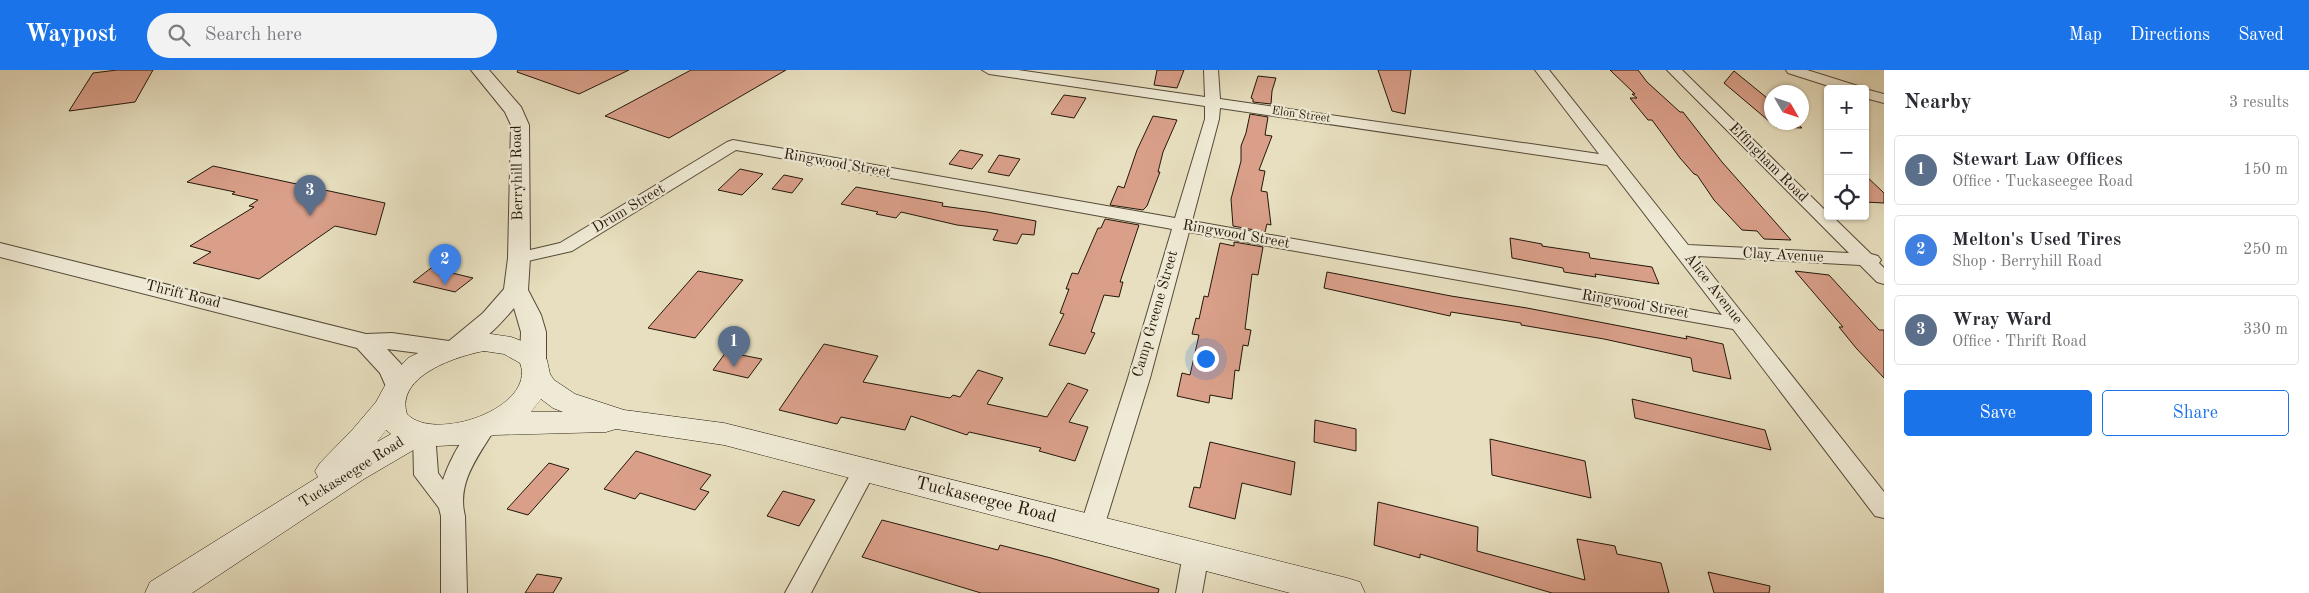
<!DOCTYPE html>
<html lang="en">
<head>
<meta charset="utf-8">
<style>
  :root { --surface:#fff; --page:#f2f2f3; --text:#2b2b33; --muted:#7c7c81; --line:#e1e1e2; --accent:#1a73e8 }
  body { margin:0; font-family:"Old Standard TT",serif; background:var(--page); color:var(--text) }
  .controls { position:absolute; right:15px; top:15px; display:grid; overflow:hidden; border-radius:5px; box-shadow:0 1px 4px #0004 }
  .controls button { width:45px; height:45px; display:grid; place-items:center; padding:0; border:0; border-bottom:1px solid var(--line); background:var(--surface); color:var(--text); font:25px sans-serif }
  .compass { position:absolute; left:1764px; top:15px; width:45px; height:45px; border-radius:50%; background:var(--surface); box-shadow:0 1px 4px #0004; rotate:129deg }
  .you { position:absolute; left:1205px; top:288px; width:18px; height:18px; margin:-12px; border:4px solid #fff; border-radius:50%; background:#1a73e8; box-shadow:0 0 0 8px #1a73e833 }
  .badge { display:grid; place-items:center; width:32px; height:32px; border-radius:50%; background:var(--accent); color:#fff; font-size:16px; font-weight:700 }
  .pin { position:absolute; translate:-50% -41px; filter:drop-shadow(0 1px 2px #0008) }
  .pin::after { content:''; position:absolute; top:26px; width:18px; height:15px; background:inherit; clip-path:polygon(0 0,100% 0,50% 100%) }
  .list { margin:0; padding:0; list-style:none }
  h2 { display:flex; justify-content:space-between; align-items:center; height:65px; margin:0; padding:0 20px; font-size:21px }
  h2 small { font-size:16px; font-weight:400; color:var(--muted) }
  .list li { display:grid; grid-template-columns:32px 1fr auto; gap:15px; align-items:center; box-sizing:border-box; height:70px; margin:0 10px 10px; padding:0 10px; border:1px solid var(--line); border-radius:5px }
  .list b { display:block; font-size:19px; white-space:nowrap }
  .list p { margin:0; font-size:16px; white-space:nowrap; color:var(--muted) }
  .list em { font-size:16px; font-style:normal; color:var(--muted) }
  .actions { display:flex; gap:10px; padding:15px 20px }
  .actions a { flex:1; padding:11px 0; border:1px solid var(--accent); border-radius:5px; text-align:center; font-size:18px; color:var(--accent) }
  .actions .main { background:var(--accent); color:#fff }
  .icon { flex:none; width:28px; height:28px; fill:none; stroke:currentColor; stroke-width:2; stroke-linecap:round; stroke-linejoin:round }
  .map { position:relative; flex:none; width:1884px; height:523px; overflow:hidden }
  header { display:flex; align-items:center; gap:30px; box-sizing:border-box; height:70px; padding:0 25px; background:var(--accent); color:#fff }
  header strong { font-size:24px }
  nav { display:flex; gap:28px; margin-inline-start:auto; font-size:18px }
  .search { width:350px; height:45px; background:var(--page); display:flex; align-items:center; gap:12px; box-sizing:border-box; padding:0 18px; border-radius:28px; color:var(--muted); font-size:19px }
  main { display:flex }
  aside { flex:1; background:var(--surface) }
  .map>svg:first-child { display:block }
  .building { fill:#d99f89; stroke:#24170a }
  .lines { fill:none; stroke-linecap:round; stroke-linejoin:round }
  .minor-casing { stroke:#554937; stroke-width:2 }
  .tertiary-casing { stroke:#554937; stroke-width:2 }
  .secondary-casing { stroke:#24170a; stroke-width:1 }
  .minor { fill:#efead5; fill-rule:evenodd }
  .tertiary { fill:#efead5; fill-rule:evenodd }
  .secondary { fill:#efead5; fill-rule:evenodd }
  .labels { text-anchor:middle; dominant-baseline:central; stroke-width:4.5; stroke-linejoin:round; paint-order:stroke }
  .far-street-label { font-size:12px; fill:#24170a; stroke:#efead5 }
  .street-label { font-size:15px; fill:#24170a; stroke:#efead5 }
  .near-street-label { font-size:18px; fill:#24170a; stroke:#efead5 }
</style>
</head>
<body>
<header>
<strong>Waypost</strong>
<div class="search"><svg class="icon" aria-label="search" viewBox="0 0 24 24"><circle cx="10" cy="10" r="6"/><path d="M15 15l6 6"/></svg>Search here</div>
<nav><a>Map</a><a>Directions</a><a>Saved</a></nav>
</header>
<main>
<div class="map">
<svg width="1884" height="523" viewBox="0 0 1884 523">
  <rect width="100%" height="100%" fill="#e7dfbf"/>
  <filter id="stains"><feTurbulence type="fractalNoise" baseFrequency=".004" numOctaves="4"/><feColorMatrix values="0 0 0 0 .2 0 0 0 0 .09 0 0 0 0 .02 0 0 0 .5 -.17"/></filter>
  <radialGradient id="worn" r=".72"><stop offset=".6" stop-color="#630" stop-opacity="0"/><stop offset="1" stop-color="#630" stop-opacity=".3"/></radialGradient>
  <path class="building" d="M117,0H153L135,32L69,41L93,3Z
    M518,0H629L579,24L517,2Z
    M691,0H786L669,68L605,46Z
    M1157,0H1184L1177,18L1154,15Z
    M1378,0H1411L1405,44L1392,41Z
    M1610,0H1638L1647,12L1680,42H1683L1722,92L1791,170L1764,169L1757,161L1742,160L1714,130L1697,105L1694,104L1680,88L1652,50H1648L1630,28H1637L1632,24H1635Z
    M1734,1L1772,32V52H1796L1802,58L1776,57L1724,13Z
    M1258,6L1276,8L1272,21L1271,34L1253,32V29L1251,28Z
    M1064,25L1086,28L1074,48L1051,44Z
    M1250,44L1268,47L1265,65L1272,66L1259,100L1265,101L1261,121L1267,122L1271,155L1267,154L1265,162L1233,156L1231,129L1241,91V76L1246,63Z
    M1153,46L1177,50L1163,82L1158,102H1160L1147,136L1143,140L1110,135L1118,116L1124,118L1137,80Z
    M960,80L983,85L972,99L949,94Z
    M999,85L1020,89L1009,106L988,102Z
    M213,96L385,133L376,165L335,156L259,209L193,193L211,182L190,176L254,137L249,136L258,130L232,124L235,122L187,112Z
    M740,99L763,104L742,125L718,120Z
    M784,105L803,109L792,123L772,119Z
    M1865,105L1884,123V133L1865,132Z
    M856,117L943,133L942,136L987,142L1036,151L1034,165L1022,164L1017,174L993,170L998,160L957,155L901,142L896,148L876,144L878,142L841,134Z
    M1105,149L1139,155L1120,212H1123L1119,227L1104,225L1091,262L1095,263L1085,284L1049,275L1064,244L1060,243L1069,219H1066L1072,203L1078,204L1098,158H1101Z
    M1510,168L1542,174V176L1589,183L1590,188L1652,197L1659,214L1595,204L1596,207L1564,202L1563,198L1512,188Z
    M1234,172L1263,177L1258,205L1252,204L1245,259L1251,260L1248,276L1243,275L1239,301L1235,300L1232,329L1210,325L1209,333L1177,326L1182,303L1190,305L1199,265L1192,264L1196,248L1199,249L1204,226L1208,227L1220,173L1234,176Z
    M431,198L473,208L455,222L413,212Z
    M698,201L743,210L695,268L648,258Z
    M1795,201L1829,205L1879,260H1884V308L1856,278L1839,257H1843Z
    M1327,202L1451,226L1527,238L1687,269L1686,266L1723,274L1731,309L1693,301L1691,288L1604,269L1521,255V253L1451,242L1450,246L1324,218Z
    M824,274L878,286L863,312L950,328L953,325L960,327L978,300L1003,308L987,334L1047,347L1068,313L1088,320L1069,352L1088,357L1075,391L1039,381L1041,378L969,362L967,365L911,346L905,360L841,347L837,354L779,340Z
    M726,282L762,289L748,308L713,300Z
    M1632,329L1765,360L1771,380L1635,348Z
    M1315,350L1356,359V381L1314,372Z
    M1490,369L1585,391L1591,428L1492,405Z
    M1210,372L1295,392L1291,425L1242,413L1235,449L1189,437L1194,417L1200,418Z
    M636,381L711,405L700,419L709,422L695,440L640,423L635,429L604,419Z
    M549,393L569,399L528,445L507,439Z
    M783,421L815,430L799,456L767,446Z
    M1378,432L1478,457L1477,481L1585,510L1577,469L1615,476L1617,484L1661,493L1669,523H1552L1420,484V488L1374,475Z
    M882,450L998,480L1000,475L1051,488L1159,519L1158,523H981L862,487Z
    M1708,502L1770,516L1769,523H1714Z
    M537,504L562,508L553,523H525Z"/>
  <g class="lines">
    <defs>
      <path id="minor" d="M982,0H1018L1205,27L1204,0H1218L1220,29L1599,84L1535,0H1549L1688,175L1849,183L1667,0H1682L1828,143V146H1832L1871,184L1878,186L1881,190L1879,193L1884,198V214L1877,212L1860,195L1697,186L1884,422V448L1875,446L1733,259L1189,162L1150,308L1104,457L1101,464L1092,467L1083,464L1080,457L1128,308L1172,159L736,80L572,181L519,193L513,192L510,188L513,184L560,173L727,72L733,70L1175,148L1205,49V36L989,4ZM1220,38L1607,95L1722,245L1192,151L1219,49Z
        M1786,0H1807L1858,16L1860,19H1838L1788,3Z
        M1865,19L1884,24V33L1865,28Z
        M485,349L493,351L496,357C480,384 456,412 465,446L467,523H441V446L439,438L414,405L413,363L416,357L424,355L432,357L435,363L438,403L443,410C449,392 467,354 485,349Z
        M864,391L872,394L876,400L811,523H785L856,394Z
        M1196,474L1205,477L1209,484L1202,523H1176L1183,484L1187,477Z"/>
      <path id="tertiary" d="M471,0H489L521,37L529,55L530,188L528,220L541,245L546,262V289L542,295L533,297L524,295L520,289L521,262L514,238C497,258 476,280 450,287L387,279L401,294L410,315L406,321L397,324L388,321L380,303L357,278L0,187V173L366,264L392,263L449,271L483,243L504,219L508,188L511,55L505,42Z"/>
      <path id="secondary" d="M484,263L511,267L538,277L547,290L550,304L554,310L575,324L624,340L724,353L1347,508L1360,512L1365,523H1290L724,375L616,359L606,362L494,365L459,375L437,376L422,375L364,409L192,523H145L150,512L318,407L315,401L320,393L353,359L376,332L389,308L408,288L432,276ZM484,281L504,284L520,293C537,338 434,373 407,344C395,306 457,286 484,281ZM541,329L553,338L563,342H531ZM386,360L391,364L377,372Z"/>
    </defs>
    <use href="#minor" class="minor-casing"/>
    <use href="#tertiary" class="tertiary-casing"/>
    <use href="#secondary" class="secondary-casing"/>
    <use href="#minor" class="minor"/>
    <use href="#tertiary" class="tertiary"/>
    <use href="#secondary" class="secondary"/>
  </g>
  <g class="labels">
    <g class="far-street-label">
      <text transform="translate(1301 45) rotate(8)">Elon Street</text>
    </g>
    <g class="street-label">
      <text transform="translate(1768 93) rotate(45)">Effingham Road</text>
      <text transform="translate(837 94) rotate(10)">Ringwood Street</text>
      <text transform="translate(518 103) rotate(-91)">Berryhill Road</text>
      <text transform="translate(629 139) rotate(-31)">Drum Street</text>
      <text transform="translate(1236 165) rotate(10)">Ringwood Street</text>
      <text transform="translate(1783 186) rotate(3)">Clay Avenue</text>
      <text transform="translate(1713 219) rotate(52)">Alice Avenue</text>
      <text transform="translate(183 225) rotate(14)">Thrift Road</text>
      <text transform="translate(1635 235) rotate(10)">Ringwood Street</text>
      <text transform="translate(1156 244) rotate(-74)">Camp Greene Street</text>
      <text transform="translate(352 403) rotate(-32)">Tuckaseegee Road</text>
    </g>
    <g class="near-street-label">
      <text transform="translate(986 430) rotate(14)">Tuckaseegee Road</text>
    </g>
  </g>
  <rect width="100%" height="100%" filter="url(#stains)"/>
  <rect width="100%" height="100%" fill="url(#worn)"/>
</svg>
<div class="controls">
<button>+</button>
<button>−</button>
<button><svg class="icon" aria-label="locate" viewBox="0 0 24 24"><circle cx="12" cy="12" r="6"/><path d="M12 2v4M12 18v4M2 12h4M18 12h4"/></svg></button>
</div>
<svg class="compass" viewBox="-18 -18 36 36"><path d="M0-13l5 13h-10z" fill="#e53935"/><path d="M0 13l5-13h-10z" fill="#7c7c81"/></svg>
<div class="you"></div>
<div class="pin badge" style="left:734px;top:297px;background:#5c6f8a">1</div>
<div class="pin badge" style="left:445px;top:215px;background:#3f7fe0">2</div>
<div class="pin badge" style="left:310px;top:146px;background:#5c6f8a">3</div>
</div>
<aside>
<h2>Nearby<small>3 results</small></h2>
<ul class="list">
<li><span class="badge" style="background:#5c6f8a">1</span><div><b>Stewart Law Offices</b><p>Office · Tuckaseegee Road</p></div><em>150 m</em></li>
<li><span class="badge" style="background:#3f7fe0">2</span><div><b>Melton's Used Tires</b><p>Shop · Berryhill Road</p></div><em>250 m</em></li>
<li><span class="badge" style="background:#5c6f8a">3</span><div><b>Wray Ward</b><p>Office · Thrift Road</p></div><em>330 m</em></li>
</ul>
<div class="actions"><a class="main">Save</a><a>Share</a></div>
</aside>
</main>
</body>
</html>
